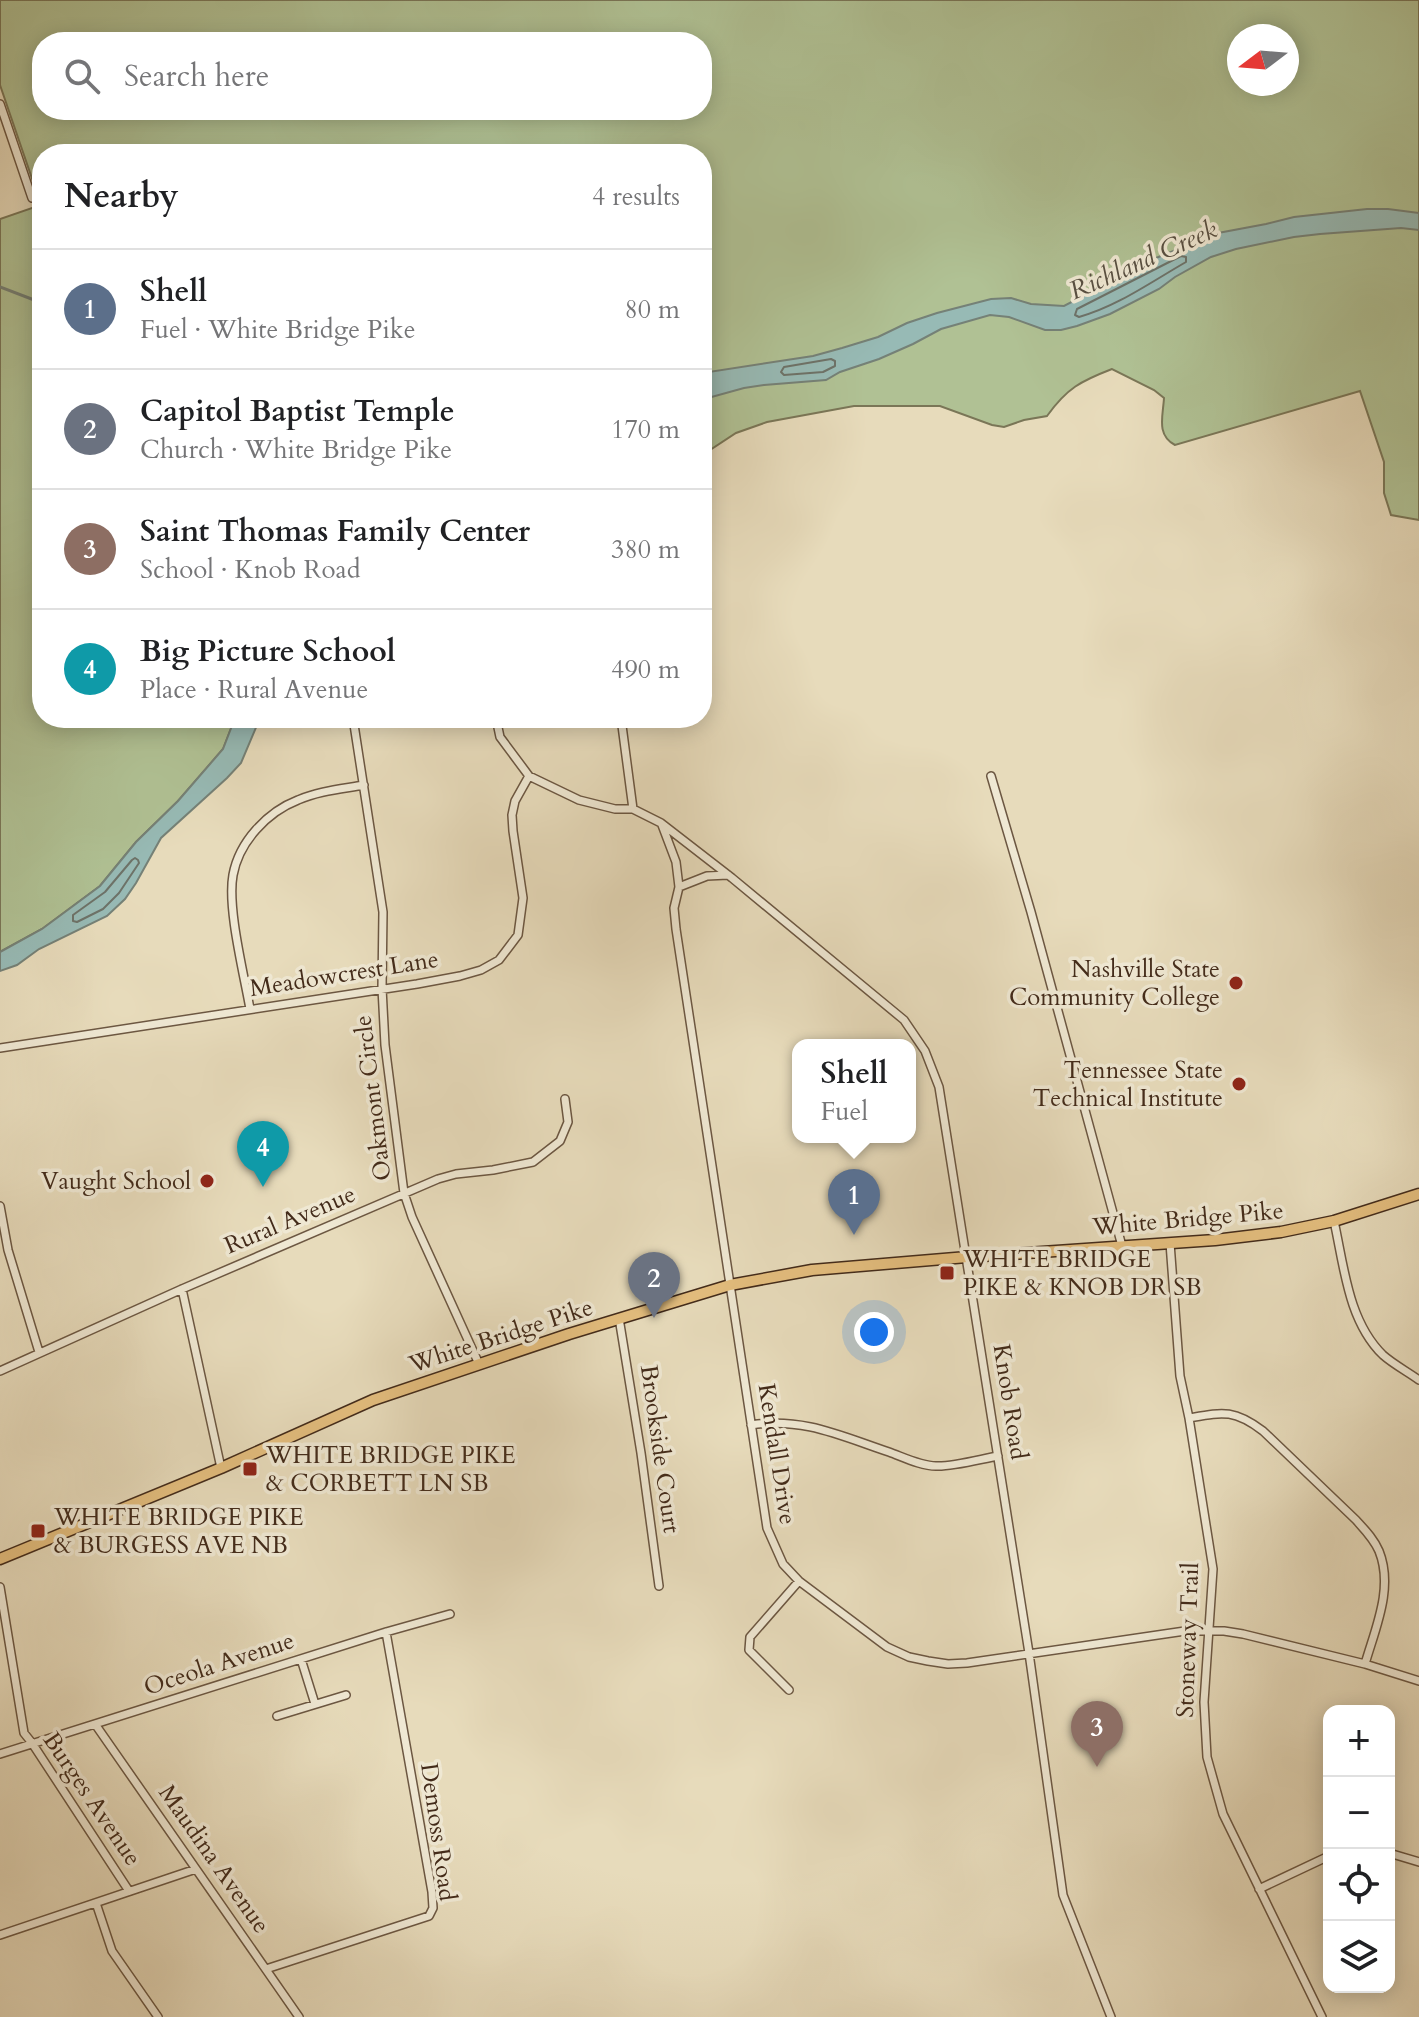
<!DOCTYPE html>
<html lang="en">
<head>
<meta charset="utf-8">
<style>
  :root { --surface:#fff; --page:#f6f6f6; --text:#202124; --muted:#757577; --line:#e0e0e0; --accent:#2563eb }
  body { margin:0; font-family:Cardo,serif; background:var(--page); color:var(--text) }
  .controls { position:absolute; right:24px; bottom:24px; display:grid; overflow:hidden; border-radius:16px; box-shadow:0 4px 20px #0003 }
  .controls button { width:72px; height:72px; display:grid; place-items:center; padding:0; border:0; border-bottom:2px solid var(--line); background:var(--surface); color:var(--text); font:40px sans-serif }
  .compass { position:absolute; left:1227px; top:24px; width:72px; height:72px; border-radius:50%; background:var(--surface); box-shadow:0 4px 20px #0003; rotate:254deg }
  .you { position:absolute; left:874px; top:1332px; width:28px; height:28px; margin:-20px; border:6px solid #fff; border-radius:50%; background:#1a73e8; box-shadow:0 0 0 12px #1a73e833 }
  .badge { display:grid; place-items:center; width:52px; height:52px; border-radius:50%; background:var(--accent); color:#fff; font-size:26px; font-weight:700 }
  .pin { position:absolute; translate:-50% -66px; filter:drop-shadow(0 2px 4px #0008) }
  .pin::after { content:''; position:absolute; top:42px; width:28px; height:24px; background:inherit; clip-path:polygon(0 0,100% 0,50% 100%) }
  .popup { position:absolute; left:792px; top:1039px; width:124px; height:104px; box-sizing:border-box; display:grid; place-content:center; border-radius:16px; background:var(--surface); filter:drop-shadow(0 2px 6px #0005); font-size:26px; white-space:nowrap; color:var(--muted) }
  .popup b { font-size:30px; color:var(--text) }
  .popup::after { content:''; position:absolute; left:50%; top:100%; margin-left:-16px; border:16px solid transparent; border-top-color:var(--surface) }
  .list { margin:0; padding:0; list-style:none }
  h2 { display:flex; justify-content:space-between; align-items:center; height:104px; margin:0; padding:0 32px; font-size:34px }
  h2 small { font-size:26px; font-weight:400; color:var(--muted) }
  .list li { display:grid; grid-template-columns:52px 1fr auto; gap:24px; align-items:center; box-sizing:border-box; height:120px; padding:0 32px; border-top:2px solid var(--line) }
  .list b { display:block; font-size:30px; white-space:nowrap }
  .list p { margin:0; font-size:26px; white-space:nowrap; color:var(--muted) }
  .list em { font-size:26px; font-style:normal; color:var(--muted) }
  .icon { flex:none; width:44px; height:44px; fill:none; stroke:currentColor; stroke-width:2; stroke-linecap:round; stroke-linejoin:round }
  .map { position:relative; flex:none; width:1419px; height:2017px; overflow:hidden }
  .search { position:absolute; background:var(--surface); box-shadow:0 4px 20px #0003; left:32px; top:32px; width:680px; height:88px; display:flex; align-items:center; gap:20px; box-sizing:border-box; padding:0 28px; border-radius:32px; color:var(--muted); font-size:30px }
  .panel { position:absolute; background:var(--surface); box-shadow:0 4px 20px #0003; left:32px; top:144px; width:680px; height:584px; border-radius:32px }
  .map>svg:first-child { display:block }
  .green { fill:#b0c194; stroke:#7a7657; stroke-width:2; fill-rule:evenodd }
  .water { fill:#97bab5; stroke:#758177; stroke-width:2 }
  .lines { fill:none; stroke-linecap:round; stroke-linejoin:round }
  .shore { stroke:#6d7268; stroke-width:2 }
  .stream { stroke:#758177; stroke-width:3 }
  .street-casing { stroke:#6c5742; stroke-width:10 }
  .primary-casing { stroke:#432b1a; stroke-width:13 }
  .street { stroke:#efe8d3; stroke-width:7 }
  .primary { stroke:#e4be7e; stroke-width:10 }
  .poi-dot { fill:#8f2418; stroke:#efe8d3; stroke-width:3 }
  .labels { text-anchor:middle; dominant-baseline:central; stroke-width:7; stroke-linejoin:round; paint-order:stroke }
  .poi-label { font-size:24px; fill:#432b1a; stroke:#efe8d3; text-anchor:end }
  .street-label { font-size:24px; fill:#432b1a; stroke:#efe8d3 }
  .water-label { font-size:26px; font-style:italic; fill:#584f41; stroke:#efe8d3 }
</style>
</head>
<body>
<div class="map">
<svg width="1419" height="2017" viewBox="0 0 1419 2017">
  <rect width="100%" height="100%" fill="#e7dbbb"/>
  <filter id="stains"><feTurbulence type="fractalNoise" baseFrequency=".0025" numOctaves="4"/><feColorMatrix values="0 0 0 0 .2 0 0 0 0 .09 0 0 0 0 .02 0 0 0 .5 -.17"/></filter>
  <radialGradient id="worn" r=".72"><stop offset=".6" stop-color="#630" stop-opacity="0"/><stop offset="1" stop-color="#630" stop-opacity=".3"/></radialGradient>
  <path class="green" d="M0,0H1419V520L1391,515L1384,493V462L1360,391L1175,445C1156,435 1163,416 1164,398L1154,390L1112,369C1081,381 1067,388 1047,416L1024,420L1004,427L992,425L940,406H854L767,422L736,433L710,450H702V154H42V718H235L223,749L178,801L136,842L100,886L42,929L0,952V219L41,205L0,85ZM1239,36H1287V84H1239ZM42,42H702V110H42Z"/>
  <path class="water" d="M1367,209H1388L1419,213V230L1401,228L1320,234L1294,237L1236,249L1211,257L1175,277L1159,289L1110,314L1077,326L1061,330H1045L1009,317L990,315L941,329L913,344L879,359L840,372L826,380L764,385L744,388L708,398L702,397V373L813,356L842,348L878,337L907,323L937,313L991,299L1011,298L1031,304L1064,306L1156,258L1218,233L1266,224L1294,217Z
    M235,718H260L241,763L227,778L161,838L136,883L125,899L107,916L39,949L17,965L0,971V952L42,929L100,886L136,842L178,801L223,749Z"/>
  <g class="lines">
    <path class="shore" d="M1181,256L1186,257V262C1151,282 1118,306 1079,317L1075,315L1077,309Z
      M831,359L835,361V366L823,372L784,375L781,372L784,367Z
      M135,858L138,860L139,863L119,893L103,909L77,922L73,921V915L105,892L132,860Z"/>
    <path class="stream" d="M0,287L42,303"/>
    <defs>
      <path id="street" d="M0,104L32,198
        M353,718L383,912L382,988L385,1045L404,1193L412,1217L479,1364
        M496,718L500,737L529,776L579,800L615,809H633L661,823L732,878L904,1020L925,1051L939,1087L1029,1653L1063,1895L1111,2017
        M621,718L633,809
        M991,776L1031,912L1122,1246
        M662,825L676,862L679,887L674,908L676,929L767,1528L783,1564L799,1581L887,1647L909,1657L928,1661L948,1664L967,1663L1185,1631H1224L1243,1634L1365,1664L1419,1681
        M679,887L707,876L728,875
        M250,1009C244,974 227,908 233,875C239,842 267,812 298,800C319,791 342,789 364,785
        M0,1048L417,984L460,976L481,970L499,960L518,935L523,898L513,831L512,815L515,801L529,776
        M0,1206L8,1250L39,1352
        M1334,1221C1344,1266 1348,1321 1383,1355C1393,1364 1408,1372 1419,1380
        M1170,1243L1180,1376L1189,1418L1213,1569L1204,1702L1207,1757L1223,1814L1322,2017
        M182,1289L221,1468
        M619,1318L641,1453L659,1586
        M0,1371L182,1289L438,1179L456,1174L493,1170L533,1162L560,1141L568,1122L565,1099
        M1189,1418C1223,1412 1234,1409 1263,1431L1356,1520C1365,1530 1374,1539 1379,1551C1394,1588 1375,1629 1365,1664
        M751,1425C803,1417 841,1436 889,1452C903,1457 921,1466 936,1466C952,1467 981,1459 998,1456
        M0,1587L24,1733L32,1743L129,1891
        M301,1659L315,1704
        M789,1690L749,1650L750,1637L799,1581
        M277,1716L346,1695
        M95,1724L299,2017
        M0,1754L386,1632L450,1614
        M1389,1853L1419,1862
        M1259,1889L1329,1856
        M96,1903L112,1951L158,2017
        M0,1935L196,1869
        M266,1969L429,1916L433,1908L432,1892L386,1632"/>
      <path id="primary" d="M0,1559L221,1468L373,1400L569,1334L730,1285L812,1270L967,1257L1215,1240L1281,1232L1334,1221L1419,1194"/>
    </defs>
    <use href="#street" class="street-casing"/>
    <use href="#primary" class="primary-casing"/>
    <use href="#street" class="street"/>
    <use href="#primary" class="primary"/>
  </g>
  <g class="poi-dot">
    <circle cx="1236" cy="983" r="8"/>
    <circle cx="1239" cy="1084" r="8"/>
    <circle cx="207" cy="1181" r="8"/>
    <rect x="939" y="1265" width="16" height="16" rx="4"/>
    <rect x="242" y="1461" width="16" height="16" rx="4"/>
    <rect x="30" y="1523" width="16" height="16" rx="4"/>
  </g>
  <g class="labels">
    <g class="poi-label">
      <text x="1220" y="969">Nashville State<tspan x="1220" dy="28">Community College</tspan></text>
      <text x="1223" y="1070">Tennessee State<tspan x="1223" dy="28">Technical Institute</tspan></text>
      <text x="191" y="1181">Vaught School</text>
      <text x="963" y="1259" text-anchor="start">WHITE BRIDGE<tspan x="963" dy="28">PIKE &amp; KNOB DR SB</tspan></text>
      <text x="266" y="1455" text-anchor="start">WHITE BRIDGE PIKE<tspan x="266" dy="28">&amp; CORBETT LN SB</tspan></text>
      <text x="54" y="1517" text-anchor="start">WHITE BRIDGE PIKE<tspan x="54" dy="28">&amp; BURGESS AVE NB</tspan></text>
    </g>
    <g class="street-label">
      <text transform="translate(344 974) rotate(-9)">Meadowcrest Lane</text>
      <text transform="translate(373 1098) rotate(-97)">Oakmont Circle</text>
      <text transform="translate(1188 1219) rotate(-5)">White Bridge Pike</text>
      <text transform="translate(290 1220) rotate(-23)">Rural Avenue</text>
      <text transform="translate(501 1336) rotate(-18)">White Bridge Pike</text>
      <text transform="translate(1010 1402) rotate(81)">Knob Road</text>
      <text transform="translate(660 1449) rotate(82)">Brookside Court</text>
      <text transform="translate(777 1454) rotate(81)">Kendall Drive</text>
      <text transform="translate(1188 1640) rotate(-88)">Stoneway Trail</text>
      <text transform="translate(219 1664) rotate(-18)">Oceola Avenue</text>
      <text transform="translate(92 1799) rotate(56)">Burges Avenue</text>
      <text transform="translate(438 1832) rotate(82)">Demoss Road</text>
      <text transform="translate(214 1859) rotate(55)">Maudina Avenue</text>
    </g>
    <g class="water-label">
      <text transform="translate(1143 260) rotate(-24)">Richland Creek</text>
    </g>
  </g>
  <rect width="100%" height="100%" filter="url(#stains)"/>
  <rect width="100%" height="100%" fill="url(#worn)"/>
</svg>
<div class="controls">
<button>+</button>
<button>−</button>
<button><svg class="icon" aria-label="locate" viewBox="0 0 24 24"><circle cx="12" cy="12" r="6"/><path d="M12 2v4M12 18v4M2 12h4M18 12h4"/></svg></button>
<button><svg class="icon" aria-label="layers" viewBox="0 0 24 24"><path d="M12 4l9 5-9 5-9-5zM3 14l9 5 9-5"/></svg></button>
</div>
<svg class="compass" viewBox="-18 -18 36 36"><path d="M0-13l5 13h-10z" fill="#e53935"/><path d="M0 13l5-13h-10z" fill="#757577"/></svg>
<div class="you"></div>
<div class="pin badge" style="left:854px;top:1235px;background:#5c6f8a">1</div>
<div class="popup"><b>Shell</b>Fuel</div>
<div class="pin badge" style="left:654px;top:1318px;background:#6b7280">2</div>
<div class="pin badge" style="left:1097px;top:1767px;background:#8d6e63">3</div>
<div class="pin badge" style="left:263px;top:1187px;background:#0f9aa8">4</div>
<div class="search"><svg class="icon" aria-label="search" viewBox="0 0 24 24"><circle cx="10" cy="10" r="6"/><path d="M15 15l6 6"/></svg>Search here</div>
<section class="panel">
<h2>Nearby<small>4 results</small></h2>
<ul class="list">
<li><span class="badge" style="background:#5c6f8a">1</span><div><b>Shell</b><p>Fuel · White Bridge Pike</p></div><em>80 m</em></li>
<li><span class="badge" style="background:#6b7280">2</span><div><b>Capitol Baptist Temple</b><p>Church · White Bridge Pike</p></div><em>170 m</em></li>
<li><span class="badge" style="background:#8d6e63">3</span><div><b>Saint Thomas Family Center</b><p>School · Knob Road</p></div><em>380 m</em></li>
<li><span class="badge" style="background:#0f9aa8">4</span><div><b>Big Picture School</b><p>Place · Rural Avenue</p></div><em>490 m</em></li>
</ul>
</section>
</div>
</body>
</html>
